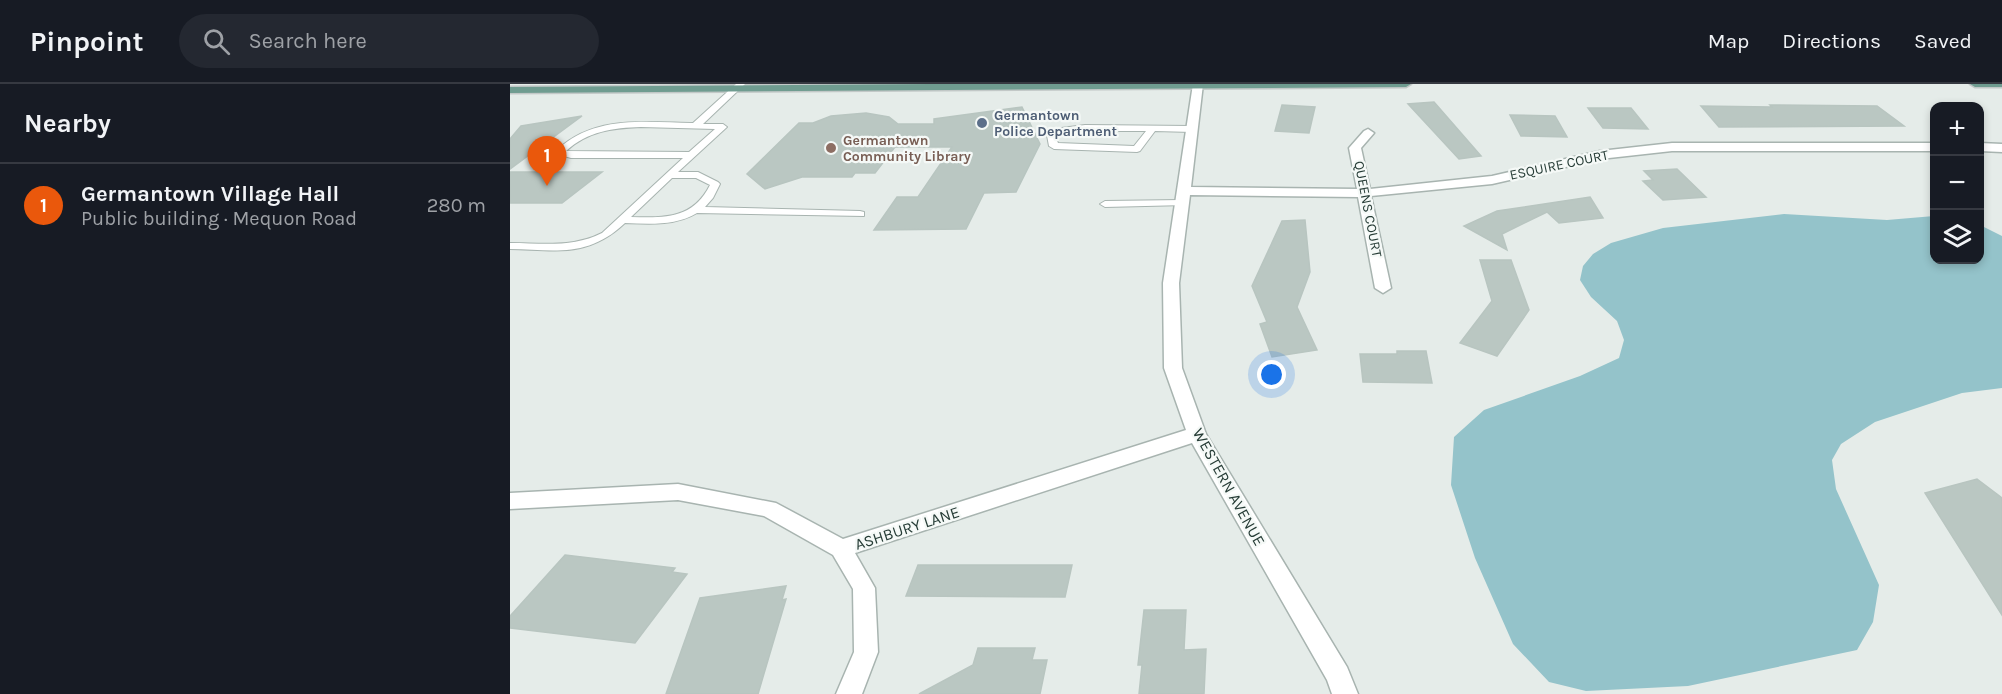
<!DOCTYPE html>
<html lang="en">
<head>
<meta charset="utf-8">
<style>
  :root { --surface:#171b24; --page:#242831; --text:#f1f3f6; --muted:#9ea1a6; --line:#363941; --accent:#ea580c }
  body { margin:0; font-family:Karla,sans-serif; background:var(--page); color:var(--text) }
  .controls { position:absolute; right:18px; top:18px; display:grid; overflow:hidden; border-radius:12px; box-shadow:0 3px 9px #0003 }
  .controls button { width:54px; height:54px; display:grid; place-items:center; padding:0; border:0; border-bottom:2px solid var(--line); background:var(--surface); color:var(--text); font:30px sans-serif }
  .you { position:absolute; left:762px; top:291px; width:21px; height:21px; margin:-15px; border:4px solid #fff; border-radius:50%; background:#1a73e8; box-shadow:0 0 0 9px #1a73e833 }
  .badge { display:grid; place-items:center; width:39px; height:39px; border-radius:50%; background:var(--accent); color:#fff; font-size:20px; font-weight:700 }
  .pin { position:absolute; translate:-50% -50px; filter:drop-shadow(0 2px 3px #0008) }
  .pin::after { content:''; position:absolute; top:32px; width:21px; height:18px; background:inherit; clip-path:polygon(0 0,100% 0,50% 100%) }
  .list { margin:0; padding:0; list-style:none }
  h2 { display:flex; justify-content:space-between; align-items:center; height:78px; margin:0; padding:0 24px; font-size:26px }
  h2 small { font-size:20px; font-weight:400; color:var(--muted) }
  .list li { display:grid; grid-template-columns:39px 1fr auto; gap:18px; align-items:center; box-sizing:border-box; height:84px; padding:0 24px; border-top:2px solid var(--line) }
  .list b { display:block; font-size:22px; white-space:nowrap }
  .list p { margin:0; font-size:20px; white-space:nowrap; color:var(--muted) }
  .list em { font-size:20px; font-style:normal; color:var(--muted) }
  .icon { flex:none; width:33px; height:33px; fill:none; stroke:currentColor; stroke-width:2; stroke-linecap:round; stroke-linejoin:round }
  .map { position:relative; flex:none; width:1492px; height:610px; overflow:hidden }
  header { display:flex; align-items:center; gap:36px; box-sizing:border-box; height:84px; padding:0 30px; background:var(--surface); border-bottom:2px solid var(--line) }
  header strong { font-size:28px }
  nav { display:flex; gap:33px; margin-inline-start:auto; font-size:21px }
  .search { width:420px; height:54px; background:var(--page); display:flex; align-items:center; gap:15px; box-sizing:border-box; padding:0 21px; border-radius:33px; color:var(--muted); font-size:22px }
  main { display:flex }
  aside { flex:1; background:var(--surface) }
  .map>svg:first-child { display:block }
  .water { fill:#94c3ca }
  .building { fill:#bac7c2; stroke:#b8c5c0; stroke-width:1.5 }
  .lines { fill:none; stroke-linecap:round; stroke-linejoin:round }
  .service-casing { stroke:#a8b4b0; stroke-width:2 }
  .minor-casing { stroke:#a8b4b0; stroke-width:3 }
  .primary-casing { stroke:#c2c8c7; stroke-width:3 }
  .service { fill:#fff; fill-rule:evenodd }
  .minor { fill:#fff; fill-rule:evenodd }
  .primary { fill:#6f9c90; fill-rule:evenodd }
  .service-dot { fill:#5c6f8a; stroke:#f5f9f7; stroke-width:2 }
  .education-dot { fill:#8d6e63; stroke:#f5f9f7; stroke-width:2 }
  .labels { text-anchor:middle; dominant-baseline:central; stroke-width:4.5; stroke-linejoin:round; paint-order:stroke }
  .far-service-label { font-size:14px; font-weight:bold; fill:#4e5e75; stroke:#f5f9f7; text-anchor:start }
  .far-education-label { font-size:14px; font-weight:bold; fill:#785e54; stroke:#f5f9f7; text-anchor:start }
  .far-street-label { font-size:14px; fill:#263c36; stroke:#f5f9f7 }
  .street-label { font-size:16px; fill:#263c36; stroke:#f5f9f7 }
</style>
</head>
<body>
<header>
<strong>Pinpoint</strong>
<div class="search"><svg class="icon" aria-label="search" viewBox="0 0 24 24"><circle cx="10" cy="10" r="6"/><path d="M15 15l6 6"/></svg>Search here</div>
<nav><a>Map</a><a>Directions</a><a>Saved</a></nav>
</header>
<main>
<aside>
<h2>Nearby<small></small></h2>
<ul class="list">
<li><span class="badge">1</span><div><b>Germantown Village Hall</b><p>Public building · Mequon Road</p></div><em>280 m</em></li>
</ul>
</aside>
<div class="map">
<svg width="1492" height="610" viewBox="0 0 1492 610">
  <rect width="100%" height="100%" fill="#e5ece9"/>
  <path class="water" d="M1274,130L1377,136L1424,132V176H1470V141L1492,152V304L1452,309L1365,338L1331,360L1322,376L1326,405L1369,501L1363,538L1347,566L1178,602L1076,607L1039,598L1003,560L965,474L941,401L944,353L974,326L1070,292L1109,274L1114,256L1107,237L1081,213L1070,196L1073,182L1083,170L1101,159L1153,144Z"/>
  <path class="building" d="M924,18L971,72L949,75L898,20Z
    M772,21L805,23L799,49L765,47Z
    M1260,21L1367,22L1394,42L1209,43L1191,22L1262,23Z
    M512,23L530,60L506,108L474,109L456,145L364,146L387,113H408L442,63H385L365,89H345L342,93H292L255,105L237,90L289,39H303L321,32L356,29L379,33L388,40H424V35Z
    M1078,24H1121L1138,45L1093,44Z
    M1000,31L1045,32L1057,53L1011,52Z
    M72,32L0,85V55L11,42Z
    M1167,85L1196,113L1153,116L1133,97L1143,96L1134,87Z
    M0,88H92L52,119H0Z
    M1080,113L1093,134L1049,139L1037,128L992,150L997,166L954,142L987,127Z
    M795,136L800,188L787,223L807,266L762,273L750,240L757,238L742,202L772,137Z
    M970,176H1001L1019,226L987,272L950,259L982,217Z
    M887,267H916L922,299L853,298L850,270H887Z
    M1467,395L1492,414V531L1415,409Z
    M55,471L165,484L162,488L177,490L125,559L0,544V532Z
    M408,481H562L555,513L396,512Z
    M276,502L272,516L276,515L248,610H156L190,514Z
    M634,526H676L674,566L696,565L694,610H629L632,581H628Z
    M468,564H525L522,576H537L530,610H409L463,581Z"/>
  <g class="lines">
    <defs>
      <path id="service" d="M226,0H235L193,40H213L217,43L168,88H188L208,98L210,100L203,114L195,123L350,127L354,128V132L187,129C166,142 139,140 115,139C78,174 46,166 0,165V159C32,159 63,164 92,149L173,74H61L47,70V66C84,31 135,38 183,39ZM131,43L205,45L179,68L56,67C78,47 103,44 131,43ZM162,94H186L200,101C183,135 155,134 121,133Z
        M575,41L682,42L686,45L682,48L645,47L630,67L627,68L544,65L539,62L536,46ZM575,47H636L624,62L548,59L544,50Z
        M672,116L677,119L676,121L595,123L590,120L595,117Z"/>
      <path id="minor" d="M683,0H693L681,103L847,105L839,64L854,47L858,45L864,49L851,64L860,105L982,92L1090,67L1162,59H1424V67H1162L1090,75L982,100L861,112L881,204L873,209L865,204L848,113L680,111L669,199L672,284L696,350L837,583L848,610H822L817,596L682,359L345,469L365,504L368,568L352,610H326L344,568L343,505L323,471L254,432L168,416L0,425V409L168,400L266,419L333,455L676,346L654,284L653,199Z
        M1470,59L1492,60V68L1470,67Z"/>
      <path id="primary" d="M419,0H901L896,3L0,9V3Z
        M1460,0H1492V3H1465Z"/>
    </defs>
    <use href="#service" class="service-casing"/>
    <use href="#minor" class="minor-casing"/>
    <use href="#primary" class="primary-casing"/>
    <use href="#service" class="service"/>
    <use href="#minor" class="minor"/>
    <use href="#primary" class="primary"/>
  </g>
  <circle class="service-dot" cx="472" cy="39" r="6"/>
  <circle class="education-dot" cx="321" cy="64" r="6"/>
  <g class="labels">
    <g class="far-service-label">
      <text x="484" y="31">Germantown<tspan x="484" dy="16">Police Department</tspan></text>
    </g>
    <g class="far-education-label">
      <text x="333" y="56">Germantown<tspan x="333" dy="16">Community Library</tspan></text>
    </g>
    <g class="far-street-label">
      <text transform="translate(1049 81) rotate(-12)">ESQUIRE COURT</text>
      <text transform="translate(858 125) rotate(79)">QUEENS COURT</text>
    </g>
    <g class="street-label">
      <text transform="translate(719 403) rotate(61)">WESTERN AVENUE</text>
      <text transform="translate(397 444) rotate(-18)">ASHBURY LANE</text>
    </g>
  </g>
</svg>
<div class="controls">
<button>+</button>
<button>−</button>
<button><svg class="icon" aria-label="layers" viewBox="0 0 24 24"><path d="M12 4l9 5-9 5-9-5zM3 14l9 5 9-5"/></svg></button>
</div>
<div class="you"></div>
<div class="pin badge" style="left:37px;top:102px">1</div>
</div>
</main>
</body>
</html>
